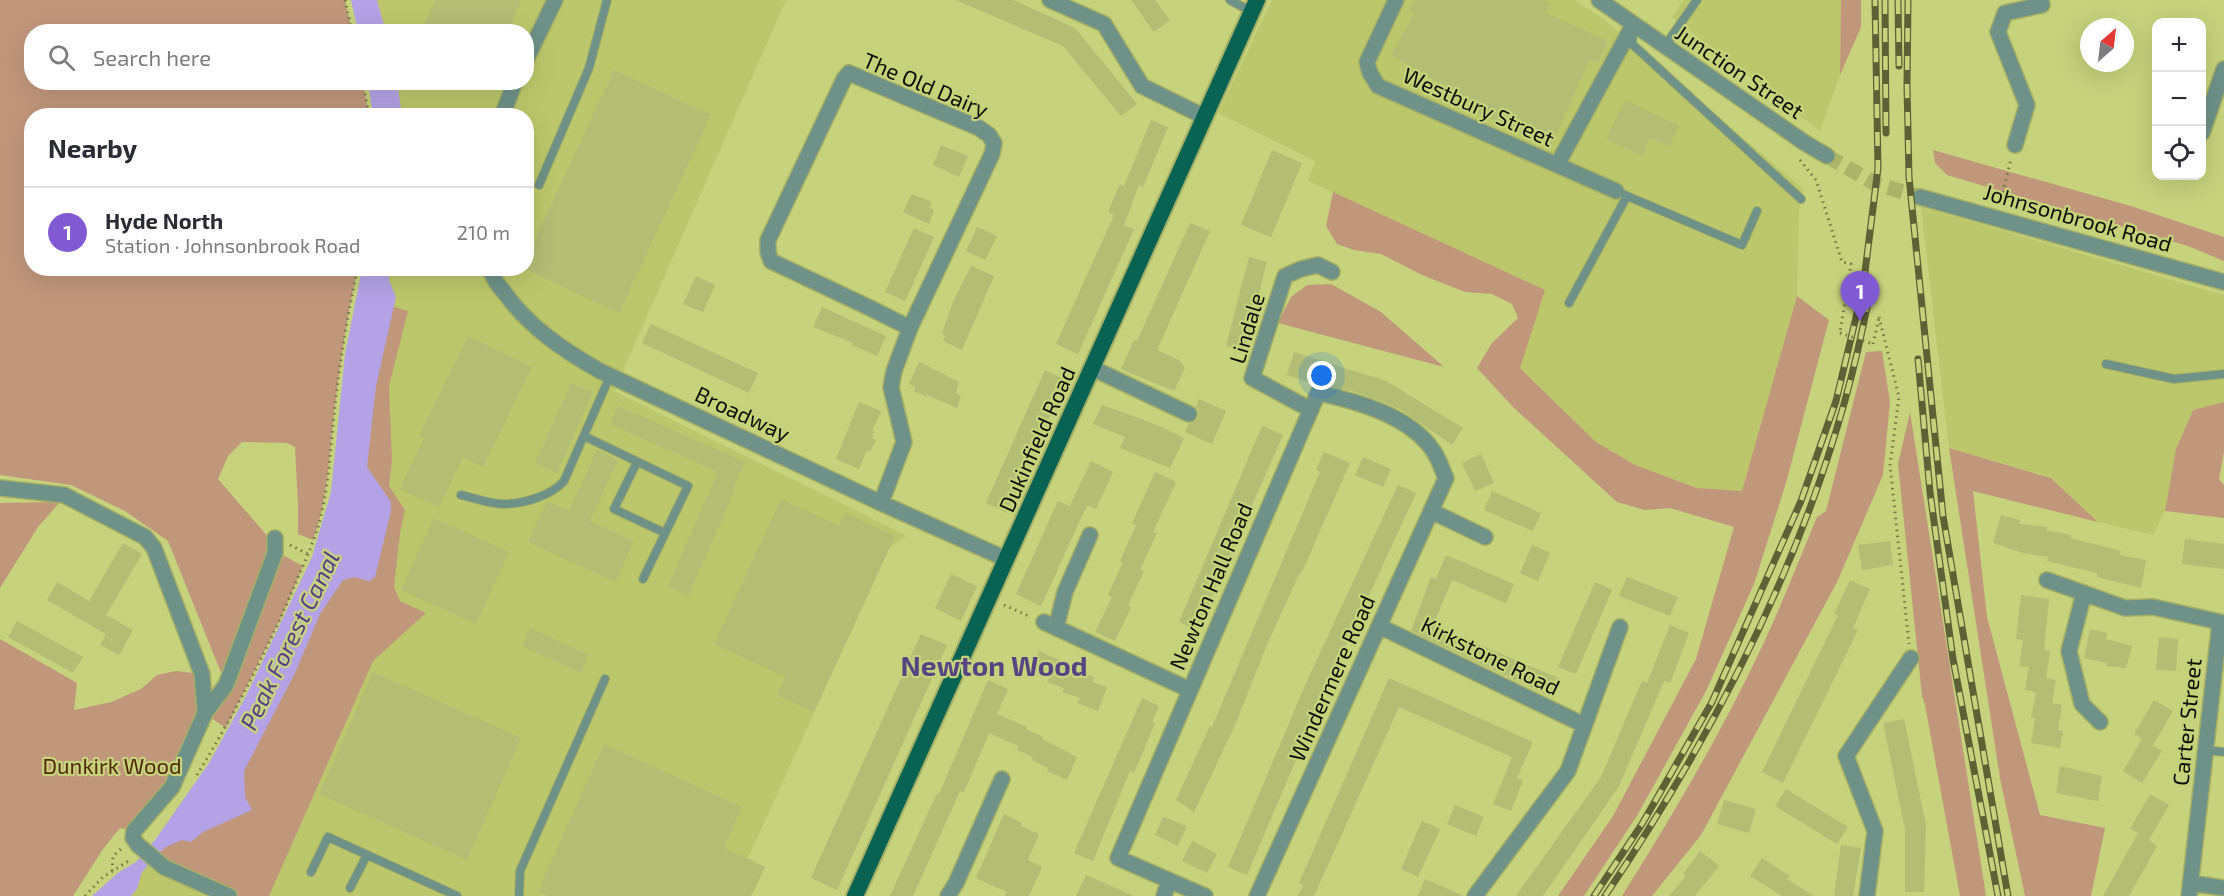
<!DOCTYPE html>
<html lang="en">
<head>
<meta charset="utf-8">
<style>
  :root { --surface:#fff; --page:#f7f7f7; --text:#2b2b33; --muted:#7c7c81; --line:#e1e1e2; --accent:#8159d3 }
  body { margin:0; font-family:"Exo 2",sans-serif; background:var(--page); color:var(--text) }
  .controls { position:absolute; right:18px; top:18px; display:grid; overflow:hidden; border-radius:12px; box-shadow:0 6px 24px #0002 }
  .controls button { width:54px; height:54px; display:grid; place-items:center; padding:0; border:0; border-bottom:2px solid var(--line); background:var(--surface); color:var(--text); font:30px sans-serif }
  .compass { position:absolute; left:2080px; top:18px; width:54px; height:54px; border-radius:50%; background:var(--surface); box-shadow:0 6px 24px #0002; rotate:28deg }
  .you { position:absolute; left:1322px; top:376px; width:21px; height:21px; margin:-15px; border:4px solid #fff; border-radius:50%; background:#1a73e8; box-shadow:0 0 0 9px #1a73e833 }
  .badge { display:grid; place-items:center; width:39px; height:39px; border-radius:50%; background:var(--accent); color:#fff; font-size:20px; font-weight:700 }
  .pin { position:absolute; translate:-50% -50px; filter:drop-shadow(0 2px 3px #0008) }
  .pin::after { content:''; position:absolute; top:32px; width:21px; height:18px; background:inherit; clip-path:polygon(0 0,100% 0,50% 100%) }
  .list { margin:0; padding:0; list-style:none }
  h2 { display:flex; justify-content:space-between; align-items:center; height:78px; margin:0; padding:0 24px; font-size:26px }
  h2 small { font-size:20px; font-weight:400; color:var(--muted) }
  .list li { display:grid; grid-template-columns:39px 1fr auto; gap:18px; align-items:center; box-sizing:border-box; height:90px; padding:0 24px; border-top:2px solid var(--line) }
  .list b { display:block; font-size:22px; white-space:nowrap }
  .list p { margin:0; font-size:20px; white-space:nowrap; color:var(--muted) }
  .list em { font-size:20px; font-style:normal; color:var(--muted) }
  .icon { flex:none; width:33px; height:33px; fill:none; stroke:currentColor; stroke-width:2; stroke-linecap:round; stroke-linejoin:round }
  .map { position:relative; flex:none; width:2224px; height:896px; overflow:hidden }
  .search { position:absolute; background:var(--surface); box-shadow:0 6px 24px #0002; left:24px; top:24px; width:510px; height:66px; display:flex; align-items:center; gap:15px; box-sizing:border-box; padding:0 21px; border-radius:24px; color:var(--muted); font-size:22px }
  .panel { position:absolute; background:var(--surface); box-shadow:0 6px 24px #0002; left:24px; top:108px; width:510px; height:168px; border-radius:24px }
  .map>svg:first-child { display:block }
  .built { fill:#bcc76b }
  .green { fill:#c1977b }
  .water { fill:#b3a3e6 }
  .building { fill:#b3bd74 }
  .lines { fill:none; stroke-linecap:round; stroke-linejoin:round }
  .minor-tunnel { stroke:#aab569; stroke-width:15; stroke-dasharray:15 8; stroke-linecap:butt }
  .service-casing { stroke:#a5af66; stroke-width:10 }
  .minor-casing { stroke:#a5af66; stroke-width:18 }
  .primary-casing { stroke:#a5af66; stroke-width:20 }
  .path { stroke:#717943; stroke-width:3; stroke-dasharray:1.5 4.5; stroke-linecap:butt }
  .service { stroke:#6e9287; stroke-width:8 }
  .minor { stroke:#6e9287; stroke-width:15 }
  .primary { stroke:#096352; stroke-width:16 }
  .rail-casing { stroke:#5c6235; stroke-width:7 }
  .rail { stroke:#c6d27c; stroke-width:4.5; stroke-dasharray:14; stroke-linecap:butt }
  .minor-bridge-casing { stroke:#a5af66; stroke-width:18; stroke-linecap:butt }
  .path-bridge { stroke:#717943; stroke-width:3; stroke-dasharray:1.5 4.5; stroke-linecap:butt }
  .minor-bridge { stroke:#6e9287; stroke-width:15 }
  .labels { text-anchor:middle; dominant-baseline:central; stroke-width:4.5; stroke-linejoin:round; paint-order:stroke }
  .street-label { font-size:22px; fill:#0e1000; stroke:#c6d27c }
  .park-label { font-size:22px; fill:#532a07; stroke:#c6d27c }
  .water-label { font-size:24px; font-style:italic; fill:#573e8d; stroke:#c6d27c }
  .district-label { font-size:28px; font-weight:bold; fill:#574583; stroke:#c6d27c }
</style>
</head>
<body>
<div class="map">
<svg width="2224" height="896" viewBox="0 0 2224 896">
  <rect width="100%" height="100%" fill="#c6d27c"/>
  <path class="built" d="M365,0H786L614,391L907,536L889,548L748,858L765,867L751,896H114L165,837L316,593L377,269L526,268V116L387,115L382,83L526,82V32L372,31Z
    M1272,0H1574L1601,17L1803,189L1799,210L1797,296L1742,491L1697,488L1635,465L1596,442L1520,367L1544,290L1308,181L1315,161L1218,113Z
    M1684,0H1841L1840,75L1820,131L1672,17Z
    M1921,207L2224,295V402L2193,410L2176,449L2165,511L2153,535L2098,522L2051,477L1949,448Z"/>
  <path class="green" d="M0,0H345L352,31L32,32V82L363,83L368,111L369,115L32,116V268L358,269C346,319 339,371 333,422C329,463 327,501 313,540L298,534V505L295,447L287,443L242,442L228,456L218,479L270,539L279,553L303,566L282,616L226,728L205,714L172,787L134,831L120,828L103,849L73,896H0V639L77,683L74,710L111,702L141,689L157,675L176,671L202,674L205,712L226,685L168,541L125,511L71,485L0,475Z
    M1841,0H1861V27L1840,75Z
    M1933,150L2134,207L2224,237V261L2188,246L1947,175L1935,163Z
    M1333,192L1545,290L1520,368L1596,442L1635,465L1697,488L1742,491L1797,296L1829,320L1786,483L1754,584L1706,691L1638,814L1584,896H1558L1613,816L1696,659L1734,527L1670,508L1645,510L1617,502L1513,407L1477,368L1492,343L1518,318L1512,304L1492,294L1465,292L1422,275L1381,254L1354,250L1337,244L1326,226Z
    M1331,284L1381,312L1444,367L1278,323L1291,297L1307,285Z
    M371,300L408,311L389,386L392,461L389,486L405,510L400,533L394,587L400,601L426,613L373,661L269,896H229L149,854L165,837L316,593Z
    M1882,351L1890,402L1883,475L1838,580L1701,835L1652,896H1622C1676,810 1729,720 1771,627C1787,591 1802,553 1817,517L1826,511L1866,352Z
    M2224,402V452L2219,479L2224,485V518L2165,511L2176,449L2193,410Z
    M1910,412L1986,896H1960L1925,705L1922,696L1898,464Z
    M1949,448L2051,478L2098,522L1973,491L1987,617L2040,815L2105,828L2091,896H2025L2000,778Z
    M60,502L38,527L0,588V503Z"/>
  <path class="water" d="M351,0H377L385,29L388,31H358Z
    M368,83H397L402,115H373Z
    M362,269H390L389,280L396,297L376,386L367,467L391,502V511L375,577L369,581L354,577L343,580L320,614L295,673L244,771L245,797L252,810L203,832L191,842L182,840L164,848L142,872L137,889L131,896H92L119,872L136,862L155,840L209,763L246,696L312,557L331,492L345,354Z"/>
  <path class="building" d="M436,0H521L508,32H420Z
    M956,0H1013L1075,28L1137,104L1121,116L1063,46Z
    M1131,0H1155L1170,20L1154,32Z
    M1415,0H1543L1550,3L1546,13L1608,41L1598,63L1590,59L1551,146L1477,113L1480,106L1391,55L1415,13L1409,10Z
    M614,70L711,115L619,313L523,268H526V259Z
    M1625,100L1679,126L1669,146L1650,138L1642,156L1606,139Z
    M1151,120L1168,127L1143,187L1139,185L1124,225L1134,229L1078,354L1056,344L1114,215L1108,212L1120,184L1124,186Z
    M941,145L968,156L959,177L933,165Z
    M1272,150L1302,163L1271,237L1241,225Z
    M912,194L932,202L930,208L934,211L929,224L903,212Z
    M1190,223L1210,231L1157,350L1179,360L1185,368L1174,391L1121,369L1134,340L1137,341Z
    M977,227L997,236L985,260L966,251Z
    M914,228L934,237L905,301L885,292Z
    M1249,257L1267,262L1244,351L1226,346Z
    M971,266L994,276L962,350L943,341L945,336L942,333L953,302Z
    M696,276L715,285L703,312L683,304Z
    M822,307L886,336L877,356L852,345L853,343L813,327Z
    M651,324L758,373L749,393L642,343Z
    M468,336L532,367L483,467L463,457L439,507L400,489L424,438L419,436Z
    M1294,352L1386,381L1463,428L1452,445L1403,411L1386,403L1352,391L1315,384L1287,375Z
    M919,362L959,382L956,393L961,396L957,408L927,395V397L914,391L916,387L909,384Z
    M1045,370L1066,380L1007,513L986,503Z
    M571,383L593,392L557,473L535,463Z
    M1199,399L1226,411L1212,444L1185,432L1189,424L1194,422L1198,418L1199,413L1196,407Z
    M859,402L881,411L872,431L874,432L872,438L876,440L870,452L867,450L859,469L836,459Z
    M1102,405L1155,424L1184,438L1170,468L1120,448L1125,437L1093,424Z
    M618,406L745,462L733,489L735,490L688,596L668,586L718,472L610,424Z
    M1262,426L1283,435L1197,630L1179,622Z
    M597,450L618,460L590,521L634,541L615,582L528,542L547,501L569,511Z
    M1324,452L1350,463L1301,574H1299L1266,647L1235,725L1194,812L1176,800L1210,726L1212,727L1320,472L1316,470Z
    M1481,454L1494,483L1475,491L1462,463Z
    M1363,457L1391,469L1383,487L1355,475Z
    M1091,461L1113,472L1096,509L1087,505L1041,606L1016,594L1058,501L1070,506Z
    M1155,472L1176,482L1153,532L1157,533L1140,570L1144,571L1128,605L1131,607L1115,641L1095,632L1112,597L1108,595L1123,562L1120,561L1136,525L1132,524Z
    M1398,485L1416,493L1331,678L1247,875L1228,867L1307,681Z
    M1492,491L1541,513L1533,531L1484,510Z
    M781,499L839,526L845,513L895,536L814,712L777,695L786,677L714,644Z
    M2001,515L2020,520L2019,524L2047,527L2046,530L2071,535V538L2121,551L2120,555L2146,560L2141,588L2097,577V573L2047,561L2048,557L2023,553L1993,543Z
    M434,518L509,552L476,624L401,590Z
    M2185,539L2224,544V569L2182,564Z
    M1890,541L1893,565L1862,570L1858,545Z
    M123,543L142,554L106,615L133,630L119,655L100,645L106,634L47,600L57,582L89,601Z
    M1532,545L1550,553L1538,581L1520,573Z
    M1446,555L1514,584L1506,603L1452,580L1433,625L1561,679L1553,698L1411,631L1431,577L1436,579Z
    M951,574L977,586L961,621L935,608Z
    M1627,577L1678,597L1670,616L1619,596Z
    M1850,580L1870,589L1853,628L1858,630L1783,783L1762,772L1838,615L1834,614Z
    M1595,582L1612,590L1576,674L1558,667Z
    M2021,595L2049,599L2044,650L2050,651L2046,678L2056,680L2052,703L2062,705L2058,730L2063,731L2060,748L2031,743L2035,718H2031L2036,692L2025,690L2029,667L2019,666L2023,640L2016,639Z
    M17,621L83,657L73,673L8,637Z
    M1670,625L1689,633L1670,683L1664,681L1619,786L1543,896H1516L1601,777L1642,681L1647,683Z
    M530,628L589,655L581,673L522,646Z
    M2090,629L2107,633L2106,639L2132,646L2126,668L2106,666L2107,663L2084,658Z
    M921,634L947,645L837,890L811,878Z
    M2159,637L2178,639L2176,671L2156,670Z
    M1039,651L1078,668L1077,671L1094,677L1092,682L1107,687L1098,711L1077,703L1080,698L1062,692L1064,688L1047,682L1049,678L1031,671Z
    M373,672L521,738L467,860L319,794Z
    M1389,678L1533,742L1517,778L1523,780L1511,811L1493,804L1512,757L1399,707L1314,896H1298L1303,885L1299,883Z
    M988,680L1008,689L997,714L1027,727L1026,729L1043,737L1042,739L1077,757L1067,780L1047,771L1048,768L1032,760L1033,757L1017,750L1018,746L989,733L964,792L960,791L913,896H890L937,793L939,794Z
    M1142,698L1159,706L1152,722L1155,723L1134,773L1130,771L1093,861L1074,853Z
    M2154,700L2173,711L2153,745L2149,743L2162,751L2142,783L2123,771L2142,739L2134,734Z
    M1904,719L1926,825L1924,892H1905V829L1883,723Z
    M604,744L742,807L724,848L765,867L751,896H549L538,891Z
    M2060,766L2102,776L2098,801L2056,793Z
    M1786,789L1848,827L1837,844L1775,806Z
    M2150,794L2169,805L2149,840L2157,846L2129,896H2103L2138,833L2130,829Z
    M1724,800L1756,809L1749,833L1717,824Z
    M1455,805L1484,817L1476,836L1447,824Z
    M1004,814L1022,823L1021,826L1039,834L1028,860L1042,867L1029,896H1005L1007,892L976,878Z
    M1163,817L1187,826L1178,846L1155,835Z
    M1422,821L1440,829L1418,877L1401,869Z
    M1192,841L1217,854L1207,873L1182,861Z
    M1841,845L1861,848L1853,896H1834Z
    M1700,851L1719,866L1695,896H1669L1686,876L1683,874Z
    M1762,858L1790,876L1787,879L1814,896H1782L1750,876Z
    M1086,875L1134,896H1076Z
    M1425,879L1464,896H1418Z"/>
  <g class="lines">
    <path class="minor-tunnel" d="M1827,156L1876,184L1920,197"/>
    <defs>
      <path id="service" d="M1230,0L1252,12
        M1633,32L1632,44L1801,199
        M1664,47L1697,0
        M539,185L589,68L607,0
        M1627,196L1742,245L1757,211
        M1569,303L1627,196L1623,194
        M2106,364L2174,379L2224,374
        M584,436L688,486L643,579
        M637,462L614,509L665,533
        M461,495C474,498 490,504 503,504C523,504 551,496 564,481L610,376
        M2205,750L2224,752
        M311,872L328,837L457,896
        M350,888L367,855
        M519,896L520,871L605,679"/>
      <path id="minor" d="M1050,0L1104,24L1142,86L1205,117
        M1396,0L1367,62L1370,73L1378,86L1616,191
        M1599,0L1805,143L1827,156
        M526,60L555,0
        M502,116L515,82
        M2202,133L2224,69
        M2015,145L2027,105L1998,32L2005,13L2042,5L2041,0
        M1557,165L1633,25
        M1920,197L2224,282
        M490,268C492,278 498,285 504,292C529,327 563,350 600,371L881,503L1006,559
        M1092,368L1189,414
        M1311,410L1252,378L1285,276L1301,269L1318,265L1332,272
        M0,488L64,495L145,537L154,548L202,674L205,713L172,787L134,831L133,838L138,845
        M881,503L904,442L891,387L894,371L910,328L992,154L994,143L989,135L979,128L849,73L844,79L768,240V252L771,261L868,307L910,328
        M1431,511L1485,537
        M2047,580L2125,608L2153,607L2220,622L2189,896
        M2084,593L2069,651L2082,704L2100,722
        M1044,622L1190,690
        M1379,626L1584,725
        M1056,628L1065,592L1090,535
        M205,713L226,685L275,553V538
        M164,867L229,896
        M2191,883L2224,888
        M948,896L956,883L1002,779
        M1164,896L1169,880
        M1205,896L1118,858L1318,393C1357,401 1411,416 1434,452C1439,459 1442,470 1446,478L1257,896
        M1475,896L1568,771L1620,627
        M1867,896L1875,831L1846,756L1911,658"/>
      <path id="primary" d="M855,896L1257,0"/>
    </defs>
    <use href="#service" class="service-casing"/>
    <use href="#minor" class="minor-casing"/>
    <use href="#primary" class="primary-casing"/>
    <path class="path" d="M345,0L352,32
      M363,82L369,116
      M1800,160L1816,180L1842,262L1851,264L1840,333
      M2000,204L2011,159
      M1879,317L1899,397L1890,465L1909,644
      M1873,344L1879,318
      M290,545L308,554
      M1004,605L1031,617
      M197,775C233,716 266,653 293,589C303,565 315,541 321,516C328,486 330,457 333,426C338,373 346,320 358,268
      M112,871L113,856L121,849
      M85,896L103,877L130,860"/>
    <use href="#service" class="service"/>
    <use href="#minor" class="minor"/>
    <use href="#primary" class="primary"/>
    <defs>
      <path id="rail" d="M1885,0L1886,133
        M1898,0L1899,66
        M1908,0L1907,86L1909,177L1943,516L2008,896
        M1918,359L1930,492L1953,659L1998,896
        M1594,896L1642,824L1712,702L1801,501L1836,401L1863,288L1878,168L1875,0
        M1605,896C1726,717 1830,511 1869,296"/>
    </defs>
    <use href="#rail" class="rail-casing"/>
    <use href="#rail" class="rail"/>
    <defs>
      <path id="minor-bridge" d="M138,845L164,867"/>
    </defs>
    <use href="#minor-bridge" class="minor-bridge-casing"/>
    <path class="path-bridge" d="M1840,333L1873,344"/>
    <use href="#minor-bridge" class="minor-bridge"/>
  </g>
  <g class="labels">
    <g class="street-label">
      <text transform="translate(1740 71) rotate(34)">Junction Street</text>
      <text transform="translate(926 84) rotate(23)">The Old Dairy</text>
      <text transform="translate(1479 106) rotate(24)">Westbury Street</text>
      <text transform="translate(2078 217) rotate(16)">Johnsonbrook Road</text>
      <text transform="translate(1246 328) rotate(-73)">Lindale</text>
      <text transform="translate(743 413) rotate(25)">Broadway</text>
      <text transform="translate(1036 439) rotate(-66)">Dukinfield Road</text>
      <text transform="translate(1210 586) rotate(-67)">Newton Hall Road</text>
      <text transform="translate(1491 655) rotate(26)">Kirkstone Road</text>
      <text transform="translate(1331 678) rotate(-66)">Windermere Road</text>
      <text transform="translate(2186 722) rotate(-84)">Carter Street</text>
    </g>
    <g class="park-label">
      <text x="112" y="765">Dunkirk Wood</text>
    </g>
    <g class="water-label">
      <text transform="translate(289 640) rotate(-64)">Peak Forest Canal</text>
    </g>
    <g class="district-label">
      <text x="994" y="665">Newton Wood</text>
    </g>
  </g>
</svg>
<div class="controls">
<button>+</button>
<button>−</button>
<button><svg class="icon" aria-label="locate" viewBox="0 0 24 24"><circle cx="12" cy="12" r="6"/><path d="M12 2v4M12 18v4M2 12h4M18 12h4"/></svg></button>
</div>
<svg class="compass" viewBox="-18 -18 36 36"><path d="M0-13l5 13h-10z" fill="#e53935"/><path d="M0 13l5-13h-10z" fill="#7c7c81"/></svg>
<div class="you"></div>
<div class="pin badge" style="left:1860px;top:321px">1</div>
<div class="search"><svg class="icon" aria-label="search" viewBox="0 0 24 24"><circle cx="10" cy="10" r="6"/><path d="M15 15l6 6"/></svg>Search here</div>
<section class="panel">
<h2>Nearby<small></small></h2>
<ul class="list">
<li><span class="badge">1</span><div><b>Hyde North</b><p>Station · Johnsonbrook Road</p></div><em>210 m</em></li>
</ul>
</section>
</div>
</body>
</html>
